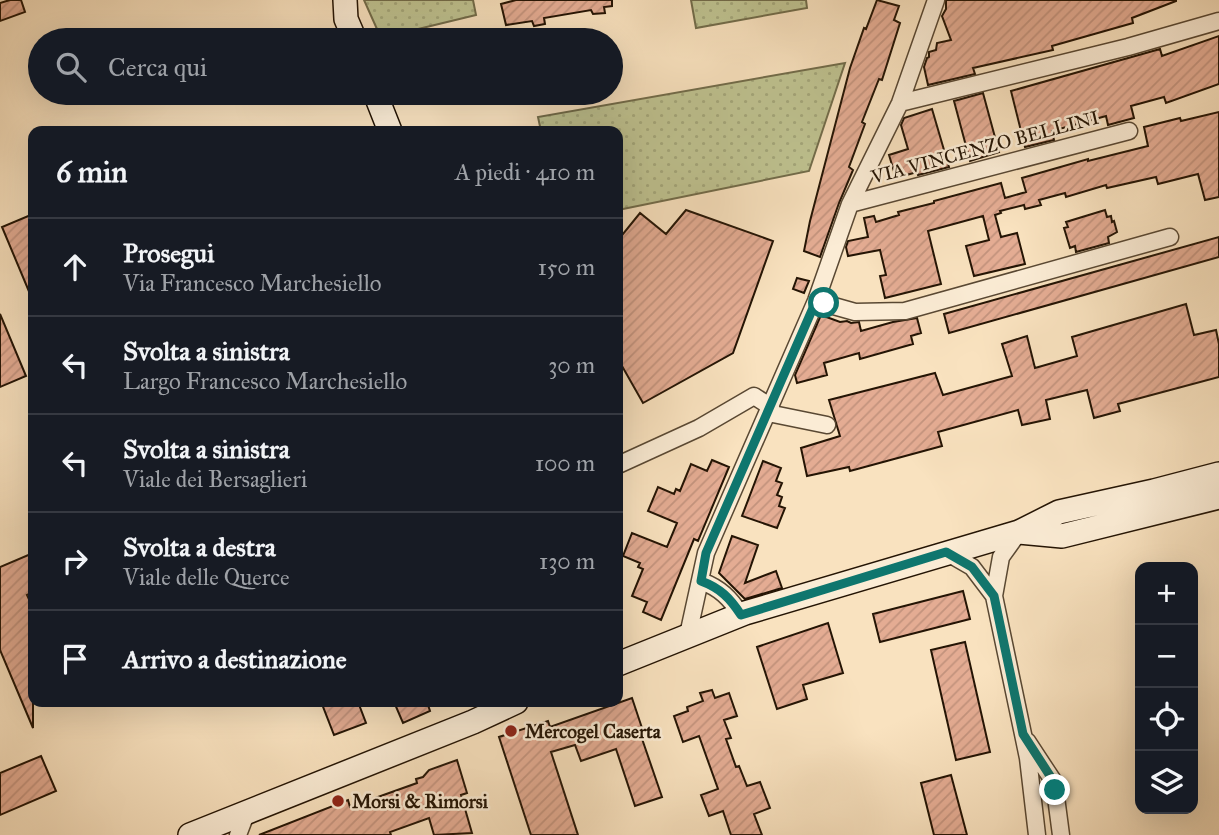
<!DOCTYPE html>
<html lang="it">
<head>
<meta charset="utf-8">
<style>
  :root { --surface:#171b24; --page:#20242c; --text:#f1f3f6; --muted:#9ea1a6; --line:#363941 }
  body { margin:0; font-family:"IM FELL Great Primer",serif; background:var(--page); color:var(--text) }
  .controls { position:absolute; right:21px; bottom:21px; display:grid; overflow:hidden; border-radius:14px; box-shadow:0 7px 28px #0002 }
  .controls button { width:63px; height:63px; display:grid; place-items:center; padding:0; border:0; border-bottom:2px solid var(--line); background:var(--surface); color:var(--text); font:35px sans-serif }
  .stop { position:absolute; width:21px; height:21px; margin:-16px; border:5px solid #0f766e; border-radius:50%; background:#fff }
  .stop.end { background:#0f766e; border-color:#fff; box-shadow:0 2px 7px #0008 }
  .list { margin:0; padding:0; list-style:none }
  h2 { display:flex; justify-content:space-between; align-items:center; height:91px; margin:0; padding:0 28px; font-size:30px }
  h2 small { font-size:23px; font-weight:400; color:var(--muted) }
  .list li { display:grid; grid-template-columns:46px 1fr auto; gap:21px; align-items:center; box-sizing:border-box; height:98px; padding:0 28px; border-top:2px solid var(--line) }
  .list b { display:block; font-size:26px; white-space:nowrap }
  .list p { margin:0; font-size:23px; white-space:nowrap; color:var(--muted) }
  .list em { font-size:23px; font-style:normal; color:var(--muted) }
  .icon { flex:none; width:38px; height:38px; fill:none; stroke:currentColor; stroke-width:2; stroke-linecap:round; stroke-linejoin:round }
  .map { position:relative; flex:none; width:1219px; height:835px; overflow:hidden }
  .search { position:absolute; background:var(--surface); box-shadow:0 7px 28px #0002; left:28px; top:28px; width:595px; height:77px; display:flex; align-items:center; gap:18px; box-sizing:border-box; padding:0 24px; border-radius:38px; color:var(--muted); font-size:26px }
  .panel { position:absolute; background:var(--surface); box-shadow:0 7px 28px #0002; left:28px; top:126px; width:595px; height:581px; border-radius:14px }
  .map>svg:first-child { display:block }
  .grass { fill:url(#grass-dots); stroke:#726c4a; stroke-width:2 }
  .building { fill:url(#building-hatch); stroke:#241404; stroke-width:2 }
  .lines { fill:none; stroke-linecap:round; stroke-linejoin:round }
  .street-casing { stroke:#594833; stroke-width:19 }
  .secondary-casing { stroke:#241404; stroke-width:26 }
  .street { stroke:#fbecd5; stroke-width:16 }
  .secondary { stroke:#fbecd5; stroke-width:23 }
  .route { stroke:#0f766e; stroke-width:9 }
  .poi-dot { fill:#8f2418; stroke:#fbecd5; stroke-width:2.5 }
  .labels { text-anchor:middle; dominant-baseline:central; stroke-width:5; stroke-linejoin:round; paint-order:stroke }
  .street-label { font-size:19px; fill:#241404; stroke:#fbecd5 }
  .poi-label { font-size:19px; font-weight:bold; fill:#241404; stroke:#fbecd5; text-anchor:start }
</style>
</head>
<body>
<div class="map">
<svg width="1219" height="835" viewBox="0 0 1219 835">
  <defs>
    <pattern id="grass-dots" width="8" height="8" patternUnits="userSpaceOnUse" patternTransform="scale(1.75)"><rect width="8" height="8" fill="#bfc391"/><path d="M2 2h.1M6 6h.1" fill="none" stroke="#a4a77b" stroke-width="1.8" stroke-linecap="round"/></pattern>
    <pattern id="building-hatch" width="6" height="6" patternUnits="userSpaceOnUse" patternTransform="scale(1.75)"><rect width="6" height="6" fill="#e4ac93"/><path d="M-1 1l2-2M0 6l6-6M5 7l2-2" fill="none" stroke="#c3937d"/></pattern>
  </defs>
  <rect width="100%" height="100%" fill="#f9e2bf"/>
  <filter id="stains"><feTurbulence type="fractalNoise" baseFrequency=".00286" numOctaves="4"/><feColorMatrix values="0 0 0 0 .2 0 0 0 0 .09 0 0 0 0 .02 0 0 0 .5 -.17"/></filter>
  <radialGradient id="worn" r=".72"><stop offset=".6" stop-color="#630" stop-opacity="0"/><stop offset="1" stop-color="#630" stop-opacity=".3"/></radialGradient>
  <path class="grass" d="M364,0H473L476,15L381,38Z
    M691,0H806L807,8L696,28Z
    M845,63L809,171L618,210V131H541L538,117Z"/>
  <path class="building" d="M10,0H21L25,12L0,21V3Z
    M516,0H612V6L604,7L605,13L593,14L591,10L544,18L545,24L534,26L532,21L506,25L501,4Z
    M877,0L899,6L894,20L900,23L882,80L879,79L862,122L865,124L849,167L853,170L839,203L820,257L804,251L810,221L850,68L864,28L866,29Z
    M946,0H1176V1L1132,18L1133,23L1052,46L1053,50L973,68L975,74L928,85L924,67L927,58L929,57V52L936,50L937,43L951,40L942,16L946,9Z
    M1219,36V84L1166,103L1164,97L1131,106L1134,118L1108,125L1106,116L1052,131L1054,140L1025,147L1011,91L1160,49L1162,56Z
    M983,93L999,152L970,161L954,101Z
    M932,109L949,167L918,175L917,172L896,178L889,155L908,149L901,125L904,118Z
    M1219,112V197L1205,200L1198,174L1158,184L1156,177L1107,188L1106,185L1066,197L1065,193L1039,200L1041,205L1025,209L1024,205L1000,211L1001,213L995,215L1001,237L1017,233L1025,264L974,276L966,246L989,240L983,216L928,231L941,284L885,298L880,276L886,275L880,250L848,256L846,247L848,241L868,237L864,218L874,216L876,222L899,215L898,212L934,203V201L1001,183L1005,198L1026,192L1022,178L1088,159V161L1148,146L1144,127L1180,118L1181,121Z
    M686,210L773,241L733,353L643,403L618,359V240L640,213L666,234Z
    M1105,210L1107,217L1111,216L1112,222L1114,221L1117,232L1108,237L1109,243L1076,252L1075,246L1070,248L1064,228L1068,227L1066,222Z
    M33,214V301L2,227Z
    M1219,237V257L949,333L944,314Z
    M797,278L809,281L804,293L793,289Z
    M1186,304L1194,335L1216,330L1219,344V377L1118,404L1120,411L1094,418L1087,390L1046,400L1050,419L1022,425L1018,410L938,432L942,446L850,471L849,467L807,476L801,448L840,436L829,400L935,373L943,395L1012,376L1002,344L1027,336L1035,368L1077,356L1072,337Z
    M0,314L26,376L0,387Z
    M821,315L840,322L847,321L851,323L859,322L861,331L893,322L917,318L921,333L911,336L913,344L860,359L859,353L824,363L827,375L797,383L795,375Z
    M712,460L729,467L698,541L694,539L661,620L643,612L647,602L632,596L643,569L638,567L640,563L623,556L632,533L667,547L677,523L648,511L658,487L674,494L676,489L680,491L691,464L707,471Z
    M763,461L781,468L776,481L782,483L777,495L782,497L779,506L785,508L777,528L742,516Z
    M732,536L758,545L745,583L776,571L782,588L745,599L719,573Z
    M33,553V592L27,595L33,608V728L0,650V567Z
    M963,591L970,619L880,642L873,614Z
    M828,623L843,673L803,685L807,699L777,709L757,647Z
    M965,642L990,752L956,760L931,650Z
    M712,690L715,698L729,693L737,716L724,720L731,738L726,739L736,767L739,766L747,786L760,782L770,808L754,814L762,835H731L723,811L709,816L701,795L718,789L699,736L683,742L674,716L688,711L687,707L703,701L700,693Z
    M632,698L642,728L639,730L662,797L635,806L616,749L581,761L575,745L551,752L578,835H531L499,737L548,721L550,727Z
    M328,702H358L366,723L334,735L322,704Z
    M394,702H427L430,711L403,723Z
    M41,756L56,791L0,815V773Z
    M457,760L467,793L461,795L472,833L434,835L429,818L390,832L391,835H259L348,800L350,807L417,783L416,779L423,777L429,770Z
    M951,775L967,835H934L921,783Z"/>
  <g class="lines">
    <defs>
      <path id="street" d="M900,103L1128,47L1219,21
        M850,204L1129,131
        M816,301L855,312L905,311L1170,237
        M768,413L827,425
        M618,465L699,428L754,396L771,407
        M1019,532L1001,557L994,596L1028,758L1037,835
        M946,552L972,567L994,596
        M701,581C720,588 730,598 741,615
        M688,635L706,553L816,301L850,204L900,103L936,0
        M1027,741L1054,782L1061,835
        M238,835L246,814"/>
      <path id="secondary" d="M345,0L346,19L355,40
        M375,93L390,131
        M1019,532L1062,536L1219,497
        M618,664L745,613L1019,532L1059,512L1154,491L1219,474
        M190,835L473,722L516,702"/>
    </defs>
    <use href="#street" class="street-casing"/>
    <use href="#secondary" class="secondary-casing"/>
    <use href="#street" class="street"/>
    <use href="#secondary" class="secondary"/>
  </g>
  <g class="lines">
    <path class="route" d="M824,303L816,301L706,553L701,581C720,588 730,598 741,615L946,552L972,567L994,596L1023,734L1054,782L1055,790"/>
  </g>
  <g class="poi-dot">
    <circle cx="511" cy="731" r="7"/>
    <circle cx="338" cy="801" r="7"/>
  </g>
  <g class="labels">
    <g class="street-label">
      <text transform="translate(985 147) rotate(-15)">VIA VINCENZO BELLINI</text>
    </g>
    <g class="poi-label">
      <text x="525" y="731">Mercogel Caserta</text>
      <text x="352" y="801">Morsi &amp; Rimorsi</text>
    </g>
  </g>
  <rect width="100%" height="100%" filter="url(#stains)"/>
  <rect width="100%" height="100%" fill="url(#worn)"/>
</svg>
<div class="controls">
<button>+</button>
<button>−</button>
<button><svg class="icon" aria-label="locate" viewBox="0 0 24 24"><circle cx="12" cy="12" r="6"/><path d="M12 2v4M12 18v4M2 12h4M18 12h4"/></svg></button>
<button><svg class="icon" aria-label="layers" viewBox="0 0 24 24"><path d="M12 4l9 5-9 5-9-5zM3 14l9 5 9-5"/></svg></button>
</div>
<div class="stop" style="left:824px;top:303px"></div>
<div class="stop end" style="left:1055px;top:790px"></div>
<div class="search"><svg class="icon" aria-label="search" viewBox="0 0 24 24"><circle cx="10" cy="10" r="6"/><path d="M15 15l6 6"/></svg>Cerca qui</div>
<section class="panel">
<h2>6 min<small>A piedi · 410 m</small></h2>
<ul class="list">
<li><svg class="icon" aria-label="ahead" viewBox="0 0 24 24"><path d="M12 20V5M6 11l6-6 6 6"/></svg><div><b>Prosegui</b><p>Via Francesco Marchesiello</p></div><em>150 m</em></li>
<li><svg class="icon" aria-label="left" viewBox="0 0 24 24"><path d="M17 20v-9H6M10 6l-5 5 5 5"/></svg><div><b>Svolta a sinistra</b><p>Largo Francesco Marchesiello</p></div><em>30 m</em></li>
<li><svg class="icon" aria-label="left" viewBox="0 0 24 24"><path d="M17 20v-9H6M10 6l-5 5 5 5"/></svg><div><b>Svolta a sinistra</b><p>Viale dei Bersaglieri</p></div><em>100 m</em></li>
<li><svg class="icon" aria-label="right" viewBox="0 0 24 24"><path d="M7 20v-9h11M14 6l5 5-5 5"/></svg><div><b>Svolta a destra</b><p>Viale delle Querce</p></div><em>130 m</em></li>
<li><svg class="icon" aria-label="arrive" viewBox="0 0 24 24"><path d="M6 21V4h12l-3 4 3 4H6"/></svg><div><b>Arrivo a destinazione</b></div></li>
</ul>
</section>
</div>
</body>
</html>
